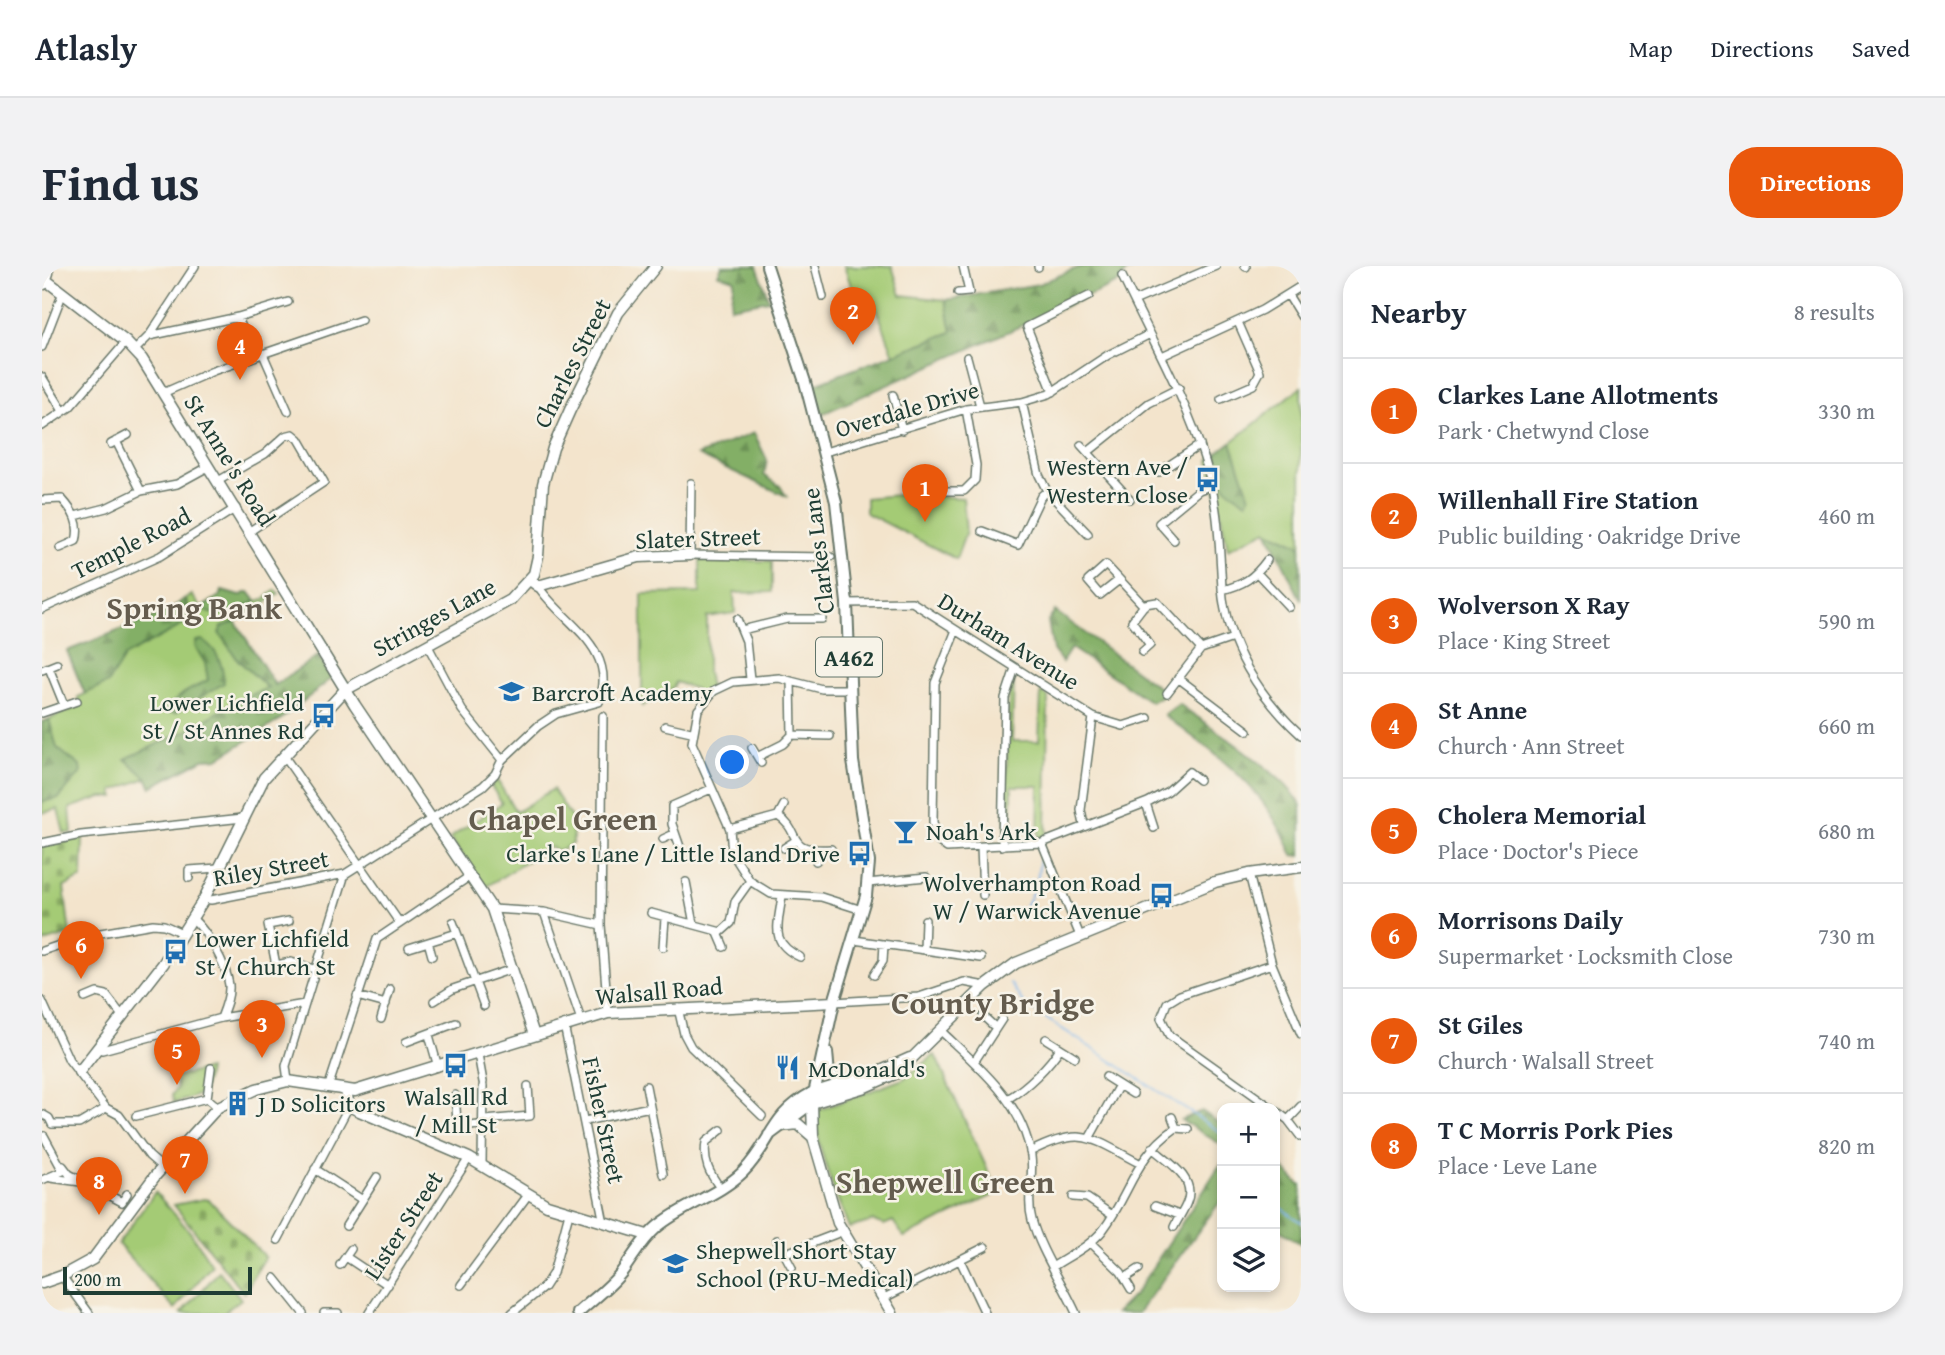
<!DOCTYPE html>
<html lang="en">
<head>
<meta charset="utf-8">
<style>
  :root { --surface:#fff; --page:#f2f2f3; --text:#1f2937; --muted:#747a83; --line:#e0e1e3; --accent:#ea580c }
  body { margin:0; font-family:"Gentium Book Plus",serif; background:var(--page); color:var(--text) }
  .controls { position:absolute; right:21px; bottom:21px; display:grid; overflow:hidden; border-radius:14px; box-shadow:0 4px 10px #0003 }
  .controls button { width:63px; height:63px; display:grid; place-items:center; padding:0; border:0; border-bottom:2px solid var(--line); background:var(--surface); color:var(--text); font:35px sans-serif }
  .scale { position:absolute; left:21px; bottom:18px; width:189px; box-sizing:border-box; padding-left:7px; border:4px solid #1f3d34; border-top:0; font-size:19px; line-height:24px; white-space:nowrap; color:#1f3d34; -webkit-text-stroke:5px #f7f3e8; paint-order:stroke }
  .you { position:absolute; left:691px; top:497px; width:24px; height:24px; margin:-18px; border:5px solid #fff; border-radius:50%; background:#1a73e8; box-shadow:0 0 0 10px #1a73e833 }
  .badge { display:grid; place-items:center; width:46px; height:46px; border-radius:50%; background:var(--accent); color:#fff; font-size:23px; font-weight:700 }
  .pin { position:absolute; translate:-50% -58px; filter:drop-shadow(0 2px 4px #0008) }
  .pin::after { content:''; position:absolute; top:37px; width:24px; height:21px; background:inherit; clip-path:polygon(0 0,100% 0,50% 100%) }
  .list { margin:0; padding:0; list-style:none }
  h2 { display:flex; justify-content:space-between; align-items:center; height:91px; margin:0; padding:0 28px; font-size:30px }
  h2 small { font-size:23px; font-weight:400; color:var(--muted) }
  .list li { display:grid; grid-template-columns:46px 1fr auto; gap:21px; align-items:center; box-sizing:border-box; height:105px; padding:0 28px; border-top:2px solid var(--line) }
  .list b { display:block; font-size:26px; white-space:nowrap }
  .list p { margin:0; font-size:23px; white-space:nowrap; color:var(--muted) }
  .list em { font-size:23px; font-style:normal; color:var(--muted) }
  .icon { flex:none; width:38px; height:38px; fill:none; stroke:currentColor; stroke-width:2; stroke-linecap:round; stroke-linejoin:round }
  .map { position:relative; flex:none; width:1259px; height:1047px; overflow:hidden; border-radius:28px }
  header { display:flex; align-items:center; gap:42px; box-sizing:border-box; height:98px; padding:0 35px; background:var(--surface); border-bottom:2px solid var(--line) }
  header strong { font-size:33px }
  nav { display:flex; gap:38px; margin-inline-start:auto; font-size:24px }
  .intro { display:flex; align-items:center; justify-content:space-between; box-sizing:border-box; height:168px; padding:0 42px }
  h1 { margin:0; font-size:49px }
  .button { padding:18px 32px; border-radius:28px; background:var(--accent); color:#fff; font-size:24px; font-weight:700 }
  main { display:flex; gap:42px; padding:0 42px }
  aside { flex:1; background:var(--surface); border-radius:28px; box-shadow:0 4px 10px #0003 }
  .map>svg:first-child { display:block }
  .green { fill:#a4cb75; stroke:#628454; stroke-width:2 }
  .forest { fill:url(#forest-firs); stroke:#51764d; stroke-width:2 }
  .cemetery { fill:url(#cemetery-stones); stroke:#628454; stroke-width:2 }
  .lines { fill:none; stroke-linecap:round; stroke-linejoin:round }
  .stream { stroke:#7ab5ec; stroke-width:2 }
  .street-casing { stroke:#697769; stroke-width:10 }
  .secondary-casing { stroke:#697769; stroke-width:13 }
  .primary-casing { stroke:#697769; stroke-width:14 }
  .street { stroke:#fff; stroke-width:7 }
  .secondary { stroke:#fff; stroke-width:10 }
  .primary { stroke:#fff; stroke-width:10 }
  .labels { text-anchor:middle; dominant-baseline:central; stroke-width:5; stroke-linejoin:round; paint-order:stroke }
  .shield { fill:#f7f3e8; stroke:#60746a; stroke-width:2 }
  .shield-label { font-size:23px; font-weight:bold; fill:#1f3d34 }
  .street-label { font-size:24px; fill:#1f3d34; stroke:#f7f3e8 }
  .poi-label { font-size:24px; fill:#1f3d34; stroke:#f7f3e8; text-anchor:start }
  .district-label { font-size:32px; font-weight:bold; fill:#645c4e; stroke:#f7f3e8 }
</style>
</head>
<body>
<header>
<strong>Atlasly</strong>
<nav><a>Map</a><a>Directions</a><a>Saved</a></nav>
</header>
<div class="intro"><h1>Find us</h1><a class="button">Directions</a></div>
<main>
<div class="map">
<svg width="1259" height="1047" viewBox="0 0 1259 1047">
  <defs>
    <pattern id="forest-firs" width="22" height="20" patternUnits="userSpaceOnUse" patternTransform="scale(1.75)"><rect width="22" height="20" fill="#83af66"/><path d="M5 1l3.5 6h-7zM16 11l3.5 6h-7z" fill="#6b9055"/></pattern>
    <pattern id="cemetery-stones" width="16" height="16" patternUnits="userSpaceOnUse" patternTransform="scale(1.75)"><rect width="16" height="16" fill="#a4cb75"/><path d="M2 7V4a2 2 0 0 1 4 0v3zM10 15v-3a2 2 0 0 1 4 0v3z" fill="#85a661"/></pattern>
  </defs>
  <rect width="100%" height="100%" fill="#f7f3e8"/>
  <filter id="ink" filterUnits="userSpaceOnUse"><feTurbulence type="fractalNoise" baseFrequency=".0143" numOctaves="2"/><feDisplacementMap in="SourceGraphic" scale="14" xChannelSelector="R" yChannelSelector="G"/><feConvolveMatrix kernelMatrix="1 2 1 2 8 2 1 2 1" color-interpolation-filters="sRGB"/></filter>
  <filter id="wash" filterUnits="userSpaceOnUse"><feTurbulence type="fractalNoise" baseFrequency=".00686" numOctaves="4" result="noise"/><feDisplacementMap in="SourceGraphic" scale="28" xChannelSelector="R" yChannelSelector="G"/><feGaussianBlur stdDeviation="1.57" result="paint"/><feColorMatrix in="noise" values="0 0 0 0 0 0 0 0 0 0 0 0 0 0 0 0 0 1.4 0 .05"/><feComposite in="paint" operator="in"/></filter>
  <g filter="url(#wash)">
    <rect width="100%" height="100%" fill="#f3e4cc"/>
    <path class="green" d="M802,0H850L859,29L904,34L910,66L852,89L832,36L816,39Z
      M1259,121V282L1225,264L1186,283L1167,194Z
      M867,228L921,232L924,266L914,293L824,247V232Z
      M658,294L730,295V326L692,327L693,347L665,351V405L668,423L658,431L654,423L634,416L631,422L600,440V328L658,327Z
      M234,324L237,328L193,355L233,419L276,390L290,412L237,454L201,477L176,492L161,493L109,521L104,512L71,525L73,531H60L28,542L30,567H22L16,543L0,547V456L38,440L36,431L43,428L25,385L127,345L150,329L159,342L179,329L180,325L197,330L207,326L214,335L222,333Z
      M972,413L970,475H997L999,426L1006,431L1004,569L996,572L997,520H970L969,573L963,564L967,424Z
      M455,514L474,546L511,523L530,553L531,577L518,585L508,581L442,622L408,572L460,537L449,520Z
      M893,789L956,927L862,971L851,955L842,959L831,955L807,962C797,935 767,870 777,844L861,813Z
      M166,803C162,831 158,829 132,837L130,829L135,822L133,811Z
      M113,926L149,967L170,999L133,1043L76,978Z
      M177,1005L199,1033L181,1047H140Z"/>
    <path class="forest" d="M680,0H715L727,34L688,41L692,13L676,8Z
      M1040,0H1097L1083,7L1076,17L780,148L770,119L910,66L904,34L997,18Z
      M712,167L725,194L722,209L738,220L744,230L656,189Z
      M1189,176L1208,231L1205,236C1179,221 1177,218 1175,187Z
      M1225,264L1258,279L1259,334Z
      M180,325L197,330L207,326L214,335C195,345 179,356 159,342L179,329Z
      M143,332L146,339L144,357L83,390L66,417L43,428L25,385L127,345Z
      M1013,345L1124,427L1109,436L1029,382L1020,396L1011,384L1006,355Z
      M193,355L233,419L276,390L290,412L238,454L201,477L176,492L161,493L109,521L105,512L83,493L144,465L199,433L226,422L196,394L177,367L180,361Z
      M160,374C176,383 181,400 182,417L133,447L125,446L124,442L142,427L166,414L163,397L153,380L154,375Z
      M1137,438C1161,456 1254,516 1259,541C1259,556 1259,575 1259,590L1251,589C1220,518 1182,495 1122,449Z
      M7,453L15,482L38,500L39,507L17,532L0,536V456Z
      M1160,845L1180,859V879L1139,854Z
      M1233,894L1259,920V978L1233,961Z
      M1180,896V933L1096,1047H1074L1093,1028Z"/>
    <path class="cemetery" d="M41,572L40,612L22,621L28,668L0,677V580Z
      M162,933L167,934L223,991L202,1027L132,939Z"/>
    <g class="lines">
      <path class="stream" d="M978,651L995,617L998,592
        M968,717L982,738L1180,867
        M1233,938L1259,956"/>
    </g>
  </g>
  <g filter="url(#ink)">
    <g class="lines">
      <defs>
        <path id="street" d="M773,0L781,31
          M996,0V1
          M1203,0L1204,1
          M1080,10C1109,72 1143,130 1163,195C1177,240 1177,276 1180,322C1184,378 1218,432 1259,469
          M916,27L927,26L921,0
          M1246,29L1259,50
          M1092,35L1174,0
          M196,51L211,90
          M107,70L196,51L246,36
          M0,81L20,29
          M93,84L107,70L153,0
          M221,88L246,145
          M1120,90L1220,44L1259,20
          M925,91L938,140
          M0,111L21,145
          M1011,126L985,61L1047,30
          M121,127L171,105L319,54
          M851,129L860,164
          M1179,133L1211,119L1218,106L1196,56
          M980,136L997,209L1005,225L1046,268
          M0,160L28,141L84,76
          M74,175L99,225
          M69,178L86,169
          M1039,179L1088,233
          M783,186L924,143L980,136L1007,128L1066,89L1108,68
          M1046,186L1107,137L1137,122
          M1117,206L1158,179
          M176,215L223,188L243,170L251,168L257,173L282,216L208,265
          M649,217L648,289L789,291
          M869,225H922L933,214L934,199L924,143
          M0,234L20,233C31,245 39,258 34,275L18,282
          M33,250L64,242L99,225L135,218L166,201
          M940,265L976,279L999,230L1005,225
          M1132,274L1117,257L1157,224L1170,219
          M1215,307L1247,341
          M1077,314L1058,329L1046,315L1064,299L1102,340
          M1180,324C1201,319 1212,312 1225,294
          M805,337L870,336L1051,451L1081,460L1106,452
          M0,343L118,290L194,242
          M695,353L704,375L708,413
          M700,364L745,353H780
          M914,364L893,417L891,556L897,576L905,582L1000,577L1106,536L1126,525L1147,506L1157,514
          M386,380L420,444L460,494
          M1100,386L1108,379L1090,355L1103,338L1115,336L1159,383
          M7,402L22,439
          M0,404L15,398
          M1136,412L1206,465
          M809,423H780L737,412L691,416L672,425L656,444L650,477L688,563L690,587L708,615L729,628L779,631L820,644
          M1125,427L1159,383L1191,372
          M0,447L35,435
          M561,450L559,659L566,747
          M623,460L649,466
          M750,469L788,470
          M710,482L719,497
          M242,490L357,656
          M717,490L741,478L750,469L749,415
          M1104,537L1112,562
          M736,550L742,539
          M1042,559L1039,544L1051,451
          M688,563L736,550C762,567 741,586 789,583
          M621,573L632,568
          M0,577L39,569L201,552
          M1000,577L1038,670
          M960,580L963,432L973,402
          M638,581L630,558V540L669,523
          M939,581L941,629
          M742,582L753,575
          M774,595L775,584
          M1207,608L1230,698L1259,768
          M147,612V604L176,602
          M644,616L652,658
          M826,617L884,611
          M740,629C737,659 726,676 758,691
          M162,633L169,634L303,608L441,520L453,508L460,494L496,460L514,448L557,436C577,381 520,357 496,320
          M450,643L502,646L559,659
          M502,646L539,754
          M609,647L679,666L689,657L693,636L708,615
          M150,652C166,667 184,697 187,719C188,730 183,742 179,752
          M247,655L226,659L234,699L249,696L275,704
          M411,656L442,740
          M676,667L682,681
          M812,674L939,692
          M387,679L390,690
          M621,681L623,652
          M367,682L415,667
          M882,684L883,654
          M0,685L47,669L111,658L122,659L140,667
          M832,709L841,695L842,678
          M315,730L344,738
          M43,732L55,727L64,729L81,751
          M0,735L27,794L64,842L77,849L107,890L121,902
          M392,735L411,723L470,703
          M792,736L877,731L922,716L943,720
          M636,742L642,768L649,781L720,850
          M941,750L954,762
          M339,753L348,723
          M522,759L562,957
          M900,766C937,801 981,836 989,890C992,912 984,932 990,954C998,984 1021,1018 1034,1047
          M387,769L396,801
          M1004,773L1033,791
          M364,776L414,757
          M55,782L60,784L179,752L263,738
          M436,788L441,816
          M932,796L960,753
          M1064,811L1091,828
          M246,815L244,800L303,608
          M604,820L621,908
          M286,822L335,673L428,610
          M413,829L415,855L422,861L443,858
          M165,832L169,802
          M967,832C984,822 1008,799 1018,782
          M1230,842L1127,769L1119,752L1125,737L1138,729L1230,698
          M1233,844L1246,854L1259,871
          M0,848L7,852L10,858
          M94,850L165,832L176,841
          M1130,851L1134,862L1146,863
          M443,854L488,850L486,820
          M1246,854L1259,840
          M543,855L608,841
          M10,858H37L64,842
          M679,864L664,876C661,896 667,907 679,923
          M1048,871L1077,819
          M1110,882C1125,895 1155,912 1145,936C1142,945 1136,952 1132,961
          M988,886C1040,859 1049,872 1097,897
          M440,899L441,820
          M21,900L27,908L80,936L85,928
          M273,903L319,933
          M9,912L39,916
          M0,914L21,905L2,870
          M1031,931L1045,932L1070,949
          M1113,940L1137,949
          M304,960L335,911
          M236,974L307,840
          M735,974L750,1002
          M1049,977L1079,1006L1089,1023
          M744,987L799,966
          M304,991L346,1019
          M918,994L943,1047
          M298,999L309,983
          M1012,1000C1029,989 1048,980 1061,964C1089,927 1091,892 1134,862
          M20,1010L47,1047
          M233,1012L261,1047
          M1083,1012L1097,1003
          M419,1019L486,929
          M842,1032L943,981
          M282,1047H296
          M327,1047L427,892
          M470,1047L502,1021L511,1007L527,947"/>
        <path id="secondary" d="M5,15L84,76L100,93L313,439L450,643L492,769
          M2,18L6,7L3,0
          M488,314L496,320L597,291L648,289
          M37,806L121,698L162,633L222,512L303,424L468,334L492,308L496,290L501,218L511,182L528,144L576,47L614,0
          M304,825L307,840L315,844L427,892L505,939L605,969
          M770,827L832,808L868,792
          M739,860L756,858L771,871
          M0,1017L20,1010L51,993L113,910L176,841L214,823L246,815L313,825L566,747L792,736
          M850,1047L796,957L771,871L770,837L823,821L855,807L943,720L974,697L1173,616L1207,608L1259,601"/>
        <path id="primary" d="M725,0L763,116L794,236L805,337L811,495L827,596L824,630L792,736L770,837L727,869
          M785,786L787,809L802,816
          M536,1047C550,1034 567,1022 579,1007C591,991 600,974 615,961C641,939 676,930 701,906C730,877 728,849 770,827"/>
      </defs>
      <use href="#street" class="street-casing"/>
      <use href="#secondary" class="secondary-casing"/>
      <use href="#primary" class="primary-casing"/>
      <use href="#street" class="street"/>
      <use href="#secondary" class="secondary"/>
      <use href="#primary" class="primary"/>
    </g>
  </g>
  <defs>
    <symbol id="bus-bare" viewBox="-9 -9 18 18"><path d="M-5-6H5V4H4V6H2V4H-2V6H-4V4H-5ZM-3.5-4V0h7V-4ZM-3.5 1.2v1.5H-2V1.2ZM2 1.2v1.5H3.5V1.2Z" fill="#1f6fb2" stroke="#f7f3e8" stroke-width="2.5" paint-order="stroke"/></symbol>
    <symbol id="school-bare" viewBox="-9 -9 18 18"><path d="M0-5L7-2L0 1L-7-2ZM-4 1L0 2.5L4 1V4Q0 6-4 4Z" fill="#1f6fb2" stroke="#f7f3e8" stroke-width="2.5" paint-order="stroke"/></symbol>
    <symbol id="bar-bare" viewBox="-9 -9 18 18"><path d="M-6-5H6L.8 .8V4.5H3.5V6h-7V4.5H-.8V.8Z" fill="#1f6fb2" stroke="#f7f3e8" stroke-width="2.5" paint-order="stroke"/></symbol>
    <symbol id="restaurant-bare" viewBox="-9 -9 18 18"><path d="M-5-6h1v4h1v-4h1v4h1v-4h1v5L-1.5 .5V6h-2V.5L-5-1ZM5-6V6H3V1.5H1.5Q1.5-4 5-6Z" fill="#1f6fb2" stroke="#f7f3e8" stroke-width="2.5" paint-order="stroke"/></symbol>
    <symbol id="building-bare" viewBox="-9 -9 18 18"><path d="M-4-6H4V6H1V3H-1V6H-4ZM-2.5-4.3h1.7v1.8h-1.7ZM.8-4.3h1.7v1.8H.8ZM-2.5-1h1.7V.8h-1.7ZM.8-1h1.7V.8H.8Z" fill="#1f6fb2" stroke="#f7f3e8" stroke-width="2.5" paint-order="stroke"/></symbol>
  </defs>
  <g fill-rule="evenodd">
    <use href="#bus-bare" x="1148" y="196" width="35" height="35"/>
    <use href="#school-bare" x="452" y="408" width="35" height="35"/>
    <use href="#bus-bare" x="264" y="432" width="35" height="35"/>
    <use href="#bar-bare" x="846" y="548" width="35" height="35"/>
    <use href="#bus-bare" x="800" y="570" width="35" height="35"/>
    <use href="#bus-bare" x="1102" y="612" width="35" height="35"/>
    <use href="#bus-bare" x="116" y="668" width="35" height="35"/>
    <use href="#bus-bare" x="396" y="782" width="35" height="35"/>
    <use href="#restaurant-bare" x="728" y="784" width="35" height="35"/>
    <use href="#building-bare" x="178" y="820" width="35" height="35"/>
    <use href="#school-bare" x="616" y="980" width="35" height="35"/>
  </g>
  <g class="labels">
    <rect class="shield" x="774" y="371.5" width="66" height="39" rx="5"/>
    <g class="shield-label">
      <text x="807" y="391">A462</text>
    </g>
    <g class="street-label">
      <text transform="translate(530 97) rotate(-63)">Charles Street</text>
      <text transform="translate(865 143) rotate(-16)">Overdale Drive</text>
      <text transform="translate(188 194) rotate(58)">St Anne's Road</text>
      <text transform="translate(656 272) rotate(-2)">Slater Street</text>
      <text transform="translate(89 277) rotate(-27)">Temple Road</text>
      <text transform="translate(776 285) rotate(-97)">Clarkes Lane</text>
      <text transform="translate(392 351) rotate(-29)">Stringes Lane</text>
      <text transform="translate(967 375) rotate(32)">Durham Avenue</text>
      <text transform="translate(229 602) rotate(-10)">Riley Street</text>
      <text transform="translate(617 725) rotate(-5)">Walsall Road</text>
      <text transform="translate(562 854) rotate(78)">Fisher Street</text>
      <text transform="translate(361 959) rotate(-57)">Lister Street</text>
    </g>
    <g class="poi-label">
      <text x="1146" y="200" text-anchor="end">Western Ave /<tspan x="1146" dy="28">Western Close</tspan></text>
      <text x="490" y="426">Barcroft Academy</text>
      <text x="262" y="436" text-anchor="end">Lower Lichfield<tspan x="262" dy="28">St / St Annes Rd</tspan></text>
      <text x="884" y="565">Noah's Ark</text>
      <text x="798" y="587" text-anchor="end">Clarke's Lane / Little Island Drive</text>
      <text x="1099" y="616" text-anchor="end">Wolverhampton Road<tspan x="1099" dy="28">W / Warwick Avenue</tspan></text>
      <text x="153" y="672">Lower Lichfield<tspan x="153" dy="28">St / Church St</tspan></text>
      <text x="766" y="802">McDonald's</text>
      <text x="414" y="830" text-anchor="middle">Walsall Rd<tspan x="414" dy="28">/ Mill St</tspan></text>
      <text x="216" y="837">J D Solicitors</text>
      <text x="654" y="984">Shepwell Short Stay<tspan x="654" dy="28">School (PRU-Medical)</tspan></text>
    </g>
    <g class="district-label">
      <text x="152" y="341">Spring Bank</text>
      <text x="521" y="552">Chapel Green</text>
      <text x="951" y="736">County Bridge</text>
      <text x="903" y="915">Shepwell Green</text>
    </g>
  </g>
</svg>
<div class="controls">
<button>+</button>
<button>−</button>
<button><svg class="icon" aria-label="layers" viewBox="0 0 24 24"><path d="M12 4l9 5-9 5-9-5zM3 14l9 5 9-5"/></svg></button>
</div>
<div class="scale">200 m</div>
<div class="you"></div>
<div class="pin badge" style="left:883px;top:256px">1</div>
<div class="pin badge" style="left:811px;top:79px">2</div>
<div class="pin badge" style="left:220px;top:792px">3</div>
<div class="pin badge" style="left:198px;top:114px">4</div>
<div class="pin badge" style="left:135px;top:819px">5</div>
<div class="pin badge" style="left:39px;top:713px">6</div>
<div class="pin badge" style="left:143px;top:928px">7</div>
<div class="pin badge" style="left:57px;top:949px">8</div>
</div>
<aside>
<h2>Nearby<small>8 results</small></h2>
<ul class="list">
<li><span class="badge">1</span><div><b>Clarkes Lane Allotments</b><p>Park · Chetwynd Close</p></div><em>330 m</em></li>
<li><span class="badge">2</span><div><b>Willenhall Fire Station</b><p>Public building · Oakridge Drive</p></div><em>460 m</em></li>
<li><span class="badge">3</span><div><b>Wolverson X Ray</b><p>Place · King Street</p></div><em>590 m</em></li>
<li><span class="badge">4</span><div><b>St Anne</b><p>Church · Ann Street</p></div><em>660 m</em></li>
<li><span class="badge">5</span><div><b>Cholera Memorial</b><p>Place · Doctor's Piece</p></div><em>680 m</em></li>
<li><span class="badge">6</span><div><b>Morrisons Daily</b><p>Supermarket · Locksmith Close</p></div><em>730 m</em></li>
<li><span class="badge">7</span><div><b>St Giles</b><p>Church · Walsall Street</p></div><em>740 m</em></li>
<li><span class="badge">8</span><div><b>T C Morris Pork Pies</b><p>Place · Leve Lane</p></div><em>820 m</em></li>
</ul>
</aside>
</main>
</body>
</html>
